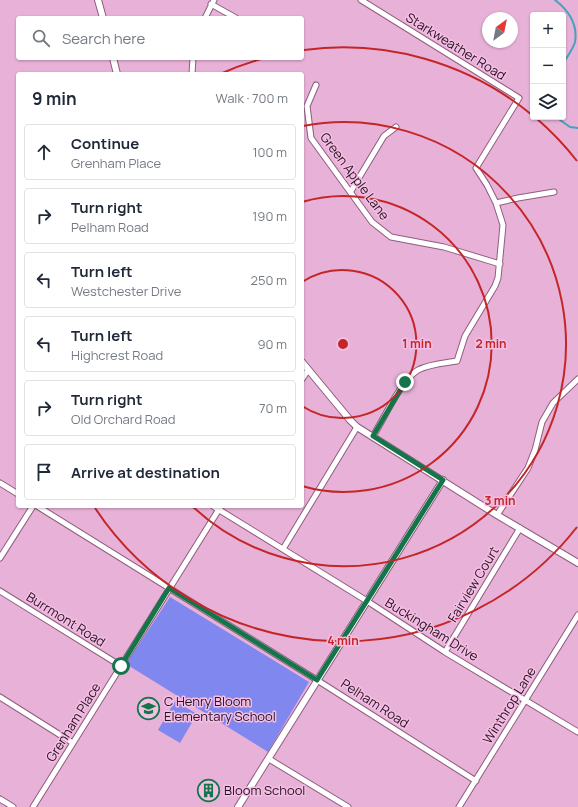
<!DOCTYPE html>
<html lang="en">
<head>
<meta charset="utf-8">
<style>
  :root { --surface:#fff; --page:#f6f6f7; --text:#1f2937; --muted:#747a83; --line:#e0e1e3 }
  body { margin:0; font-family:Manrope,sans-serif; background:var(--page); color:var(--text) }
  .controls { position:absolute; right:12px; top:12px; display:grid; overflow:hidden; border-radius:4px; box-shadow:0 1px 3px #0004 }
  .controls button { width:36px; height:36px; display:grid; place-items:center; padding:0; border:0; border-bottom:1px solid var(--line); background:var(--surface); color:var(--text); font:20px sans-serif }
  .compass { position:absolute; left:482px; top:12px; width:36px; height:36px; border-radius:50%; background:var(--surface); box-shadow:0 1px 3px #0004; rotate:32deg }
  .stop { position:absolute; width:12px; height:12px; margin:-9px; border:3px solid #15744a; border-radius:50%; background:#fff }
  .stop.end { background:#15744a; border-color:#fff; box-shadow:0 1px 4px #0008 }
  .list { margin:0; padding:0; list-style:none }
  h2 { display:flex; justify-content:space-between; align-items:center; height:52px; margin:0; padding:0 16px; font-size:17px }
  h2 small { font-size:13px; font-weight:400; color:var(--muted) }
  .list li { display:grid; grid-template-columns:26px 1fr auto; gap:12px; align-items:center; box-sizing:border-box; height:56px; margin:0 8px 8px; padding:0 8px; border:1px solid var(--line); border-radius:4px }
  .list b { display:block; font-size:15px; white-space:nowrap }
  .list p { margin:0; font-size:13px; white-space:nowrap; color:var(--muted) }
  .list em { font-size:13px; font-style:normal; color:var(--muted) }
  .icon { flex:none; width:22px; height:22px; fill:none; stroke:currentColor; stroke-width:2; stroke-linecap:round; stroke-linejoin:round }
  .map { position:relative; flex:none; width:578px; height:807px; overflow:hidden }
  .search { position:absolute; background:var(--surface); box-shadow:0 1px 3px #0004; left:16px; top:16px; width:288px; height:44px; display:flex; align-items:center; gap:10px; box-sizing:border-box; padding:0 14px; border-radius:4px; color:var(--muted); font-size:15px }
  .panel { position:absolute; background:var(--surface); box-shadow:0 1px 3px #0004; left:16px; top:72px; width:288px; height:436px; border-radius:4px }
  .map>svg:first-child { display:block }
  .green { fill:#8088ef }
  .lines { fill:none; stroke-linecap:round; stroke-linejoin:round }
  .stream { stroke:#45a2ba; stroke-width:2 }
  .minor-casing { stroke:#8e5d7f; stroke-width:7 }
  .tertiary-casing { stroke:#8e5d7f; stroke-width:8 }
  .minor { stroke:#fff; stroke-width:5 }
  .tertiary { stroke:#fff; stroke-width:6 }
  .route { stroke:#15744a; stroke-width:5 }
  .ring { fill:none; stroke:#c42627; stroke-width:2 }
  .labels { text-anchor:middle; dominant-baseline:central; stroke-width:3; stroke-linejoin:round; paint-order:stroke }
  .street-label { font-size:13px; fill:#25111f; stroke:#f5bee4 }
  .poi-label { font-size:13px; fill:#25111f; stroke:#f5bee4; text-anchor:start }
  .centre { fill:#c42627; stroke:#f5bee4; stroke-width:2 }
  .ring-label { font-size:12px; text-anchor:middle; font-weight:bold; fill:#c42627; stroke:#f5bee4; stroke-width:3; stroke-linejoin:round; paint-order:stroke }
</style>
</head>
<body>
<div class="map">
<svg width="578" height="807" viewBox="0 0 578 807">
  <rect width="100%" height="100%" fill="#e8b1d7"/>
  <path class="green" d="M170,597L309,682L268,752L126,664Z
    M175,701L197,714L180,743L158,730Z"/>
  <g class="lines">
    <path class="stream" d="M555,0C568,10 578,24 575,42C573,49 567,57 563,64
      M560,117V120L570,127L578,128"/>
    <defs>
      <path id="minor" d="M361,0L519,98L476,168L487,185L496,203L503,225L498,278L495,286L465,336L457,361C445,363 429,364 418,370C401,380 384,419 373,436
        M211,4L236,18
        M205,18L214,0
        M192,74L193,58
        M316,85L307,106L311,138L372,222L391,237L444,247L500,264
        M351,191L384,136L396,127
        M496,203L518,198L554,192
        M302,379L308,370
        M0,483L18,494
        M37,506L317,680L476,781
        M213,506L367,601L445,652L578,732
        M497,515L528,468L535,450L542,422L553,403L578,379
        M283,549L357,427
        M0,558L33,506
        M0,591L121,666
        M445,652L520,528
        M0,697L73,743
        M269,759L348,807
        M0,799L13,807
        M33,807L221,506
        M459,807L578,615"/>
      <path id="tertiary" d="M98,0L103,18
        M113,58L117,74
        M302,362L350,420L357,427L497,515L578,563
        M238,807L443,480"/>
    </defs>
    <use href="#minor" class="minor-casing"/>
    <use href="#tertiary" class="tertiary-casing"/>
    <use href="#minor" class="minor"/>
    <use href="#tertiary" class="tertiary"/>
  </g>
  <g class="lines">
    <path class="route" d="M121,666L169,588L317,680L443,480L373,436L405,382"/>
  </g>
  <g class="ring">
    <path d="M302 282A74 74 0 1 1 302 406"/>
    <path d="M302 202A148 148 0 1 1 302 486"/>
    <path d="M303 126A222 222 0 1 1 192 506"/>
    <path d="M577 527A297 297 0 0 1 95 508M220 74A297 297 0 0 1 261 59M304 50A297 297 0 0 1 532 115M536 118A297 297 0 0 1 577 161"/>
  </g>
  <defs>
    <symbol id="school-ring" viewBox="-11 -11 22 22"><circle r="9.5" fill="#f5bee4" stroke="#15744a" stroke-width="1.5"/><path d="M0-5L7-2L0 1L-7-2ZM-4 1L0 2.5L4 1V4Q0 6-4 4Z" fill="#15744a"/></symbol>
    <symbol id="building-ring" viewBox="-11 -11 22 22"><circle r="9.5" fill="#f5bee4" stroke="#15744a" stroke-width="1.5"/><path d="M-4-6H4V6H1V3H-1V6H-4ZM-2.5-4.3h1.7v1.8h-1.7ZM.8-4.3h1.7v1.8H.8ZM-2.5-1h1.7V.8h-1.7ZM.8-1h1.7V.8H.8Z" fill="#15744a"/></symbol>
  </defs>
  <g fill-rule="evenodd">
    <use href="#school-ring" x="136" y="696" width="25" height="25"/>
    <use href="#building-ring" x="196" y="778" width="25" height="25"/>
  </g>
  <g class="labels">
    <g class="street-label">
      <text transform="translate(456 46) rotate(32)">Starkweather Road</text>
      <text transform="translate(355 176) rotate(53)">Green Apple Lane</text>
      <text transform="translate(473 584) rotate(-59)">Fairview Court</text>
      <text transform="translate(66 619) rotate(32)">Burrmont Road</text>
      <text transform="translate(432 629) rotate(32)">Buckingham Drive</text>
      <text transform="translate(375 703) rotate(33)">Pelham Road</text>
      <text transform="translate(509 705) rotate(-58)">Winthrop Lane</text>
      <text transform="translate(73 722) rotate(-58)">Grenham Place</text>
    </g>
    <g class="poi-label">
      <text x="164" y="701">C Henry Bloom<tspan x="164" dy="15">Elementary School</tspan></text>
      <text x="224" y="790">Bloom School</text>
    </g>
  </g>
  <circle cx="343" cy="344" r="6" class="centre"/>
  <g class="ring-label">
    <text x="417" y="348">1 min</text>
    <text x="491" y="348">2 min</text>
    <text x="500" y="505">3 min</text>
    <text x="343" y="645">4 min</text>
  </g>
</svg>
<div class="controls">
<button>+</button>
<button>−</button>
<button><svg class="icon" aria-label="layers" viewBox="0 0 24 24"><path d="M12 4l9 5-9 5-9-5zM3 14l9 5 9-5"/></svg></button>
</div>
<svg class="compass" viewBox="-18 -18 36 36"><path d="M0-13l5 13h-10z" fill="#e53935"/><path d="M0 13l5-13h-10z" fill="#747a83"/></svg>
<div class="stop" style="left:121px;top:666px"></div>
<div class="stop end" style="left:405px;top:382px"></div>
<div class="search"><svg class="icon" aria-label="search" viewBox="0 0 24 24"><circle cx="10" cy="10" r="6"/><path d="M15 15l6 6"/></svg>Search here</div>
<section class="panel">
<h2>9 min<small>Walk · 700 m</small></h2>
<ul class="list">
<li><svg class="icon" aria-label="ahead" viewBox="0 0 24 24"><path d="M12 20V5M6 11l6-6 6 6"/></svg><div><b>Continue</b><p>Grenham Place</p></div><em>100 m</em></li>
<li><svg class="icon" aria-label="right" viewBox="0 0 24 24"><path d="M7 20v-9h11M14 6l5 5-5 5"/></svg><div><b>Turn right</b><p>Pelham Road</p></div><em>190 m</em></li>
<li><svg class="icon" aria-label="left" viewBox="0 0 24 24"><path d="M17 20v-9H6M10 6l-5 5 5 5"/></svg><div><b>Turn left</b><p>Westchester Drive</p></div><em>250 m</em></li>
<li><svg class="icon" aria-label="left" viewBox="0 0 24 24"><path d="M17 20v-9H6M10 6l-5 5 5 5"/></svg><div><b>Turn left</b><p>Highcrest Road</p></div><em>90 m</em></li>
<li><svg class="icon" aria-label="right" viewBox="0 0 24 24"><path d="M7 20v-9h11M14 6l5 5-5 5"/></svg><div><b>Turn right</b><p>Old Orchard Road</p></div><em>70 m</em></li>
<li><svg class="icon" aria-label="arrive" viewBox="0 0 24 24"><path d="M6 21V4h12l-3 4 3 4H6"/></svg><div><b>Arrive at destination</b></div></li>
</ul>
</section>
</div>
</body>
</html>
